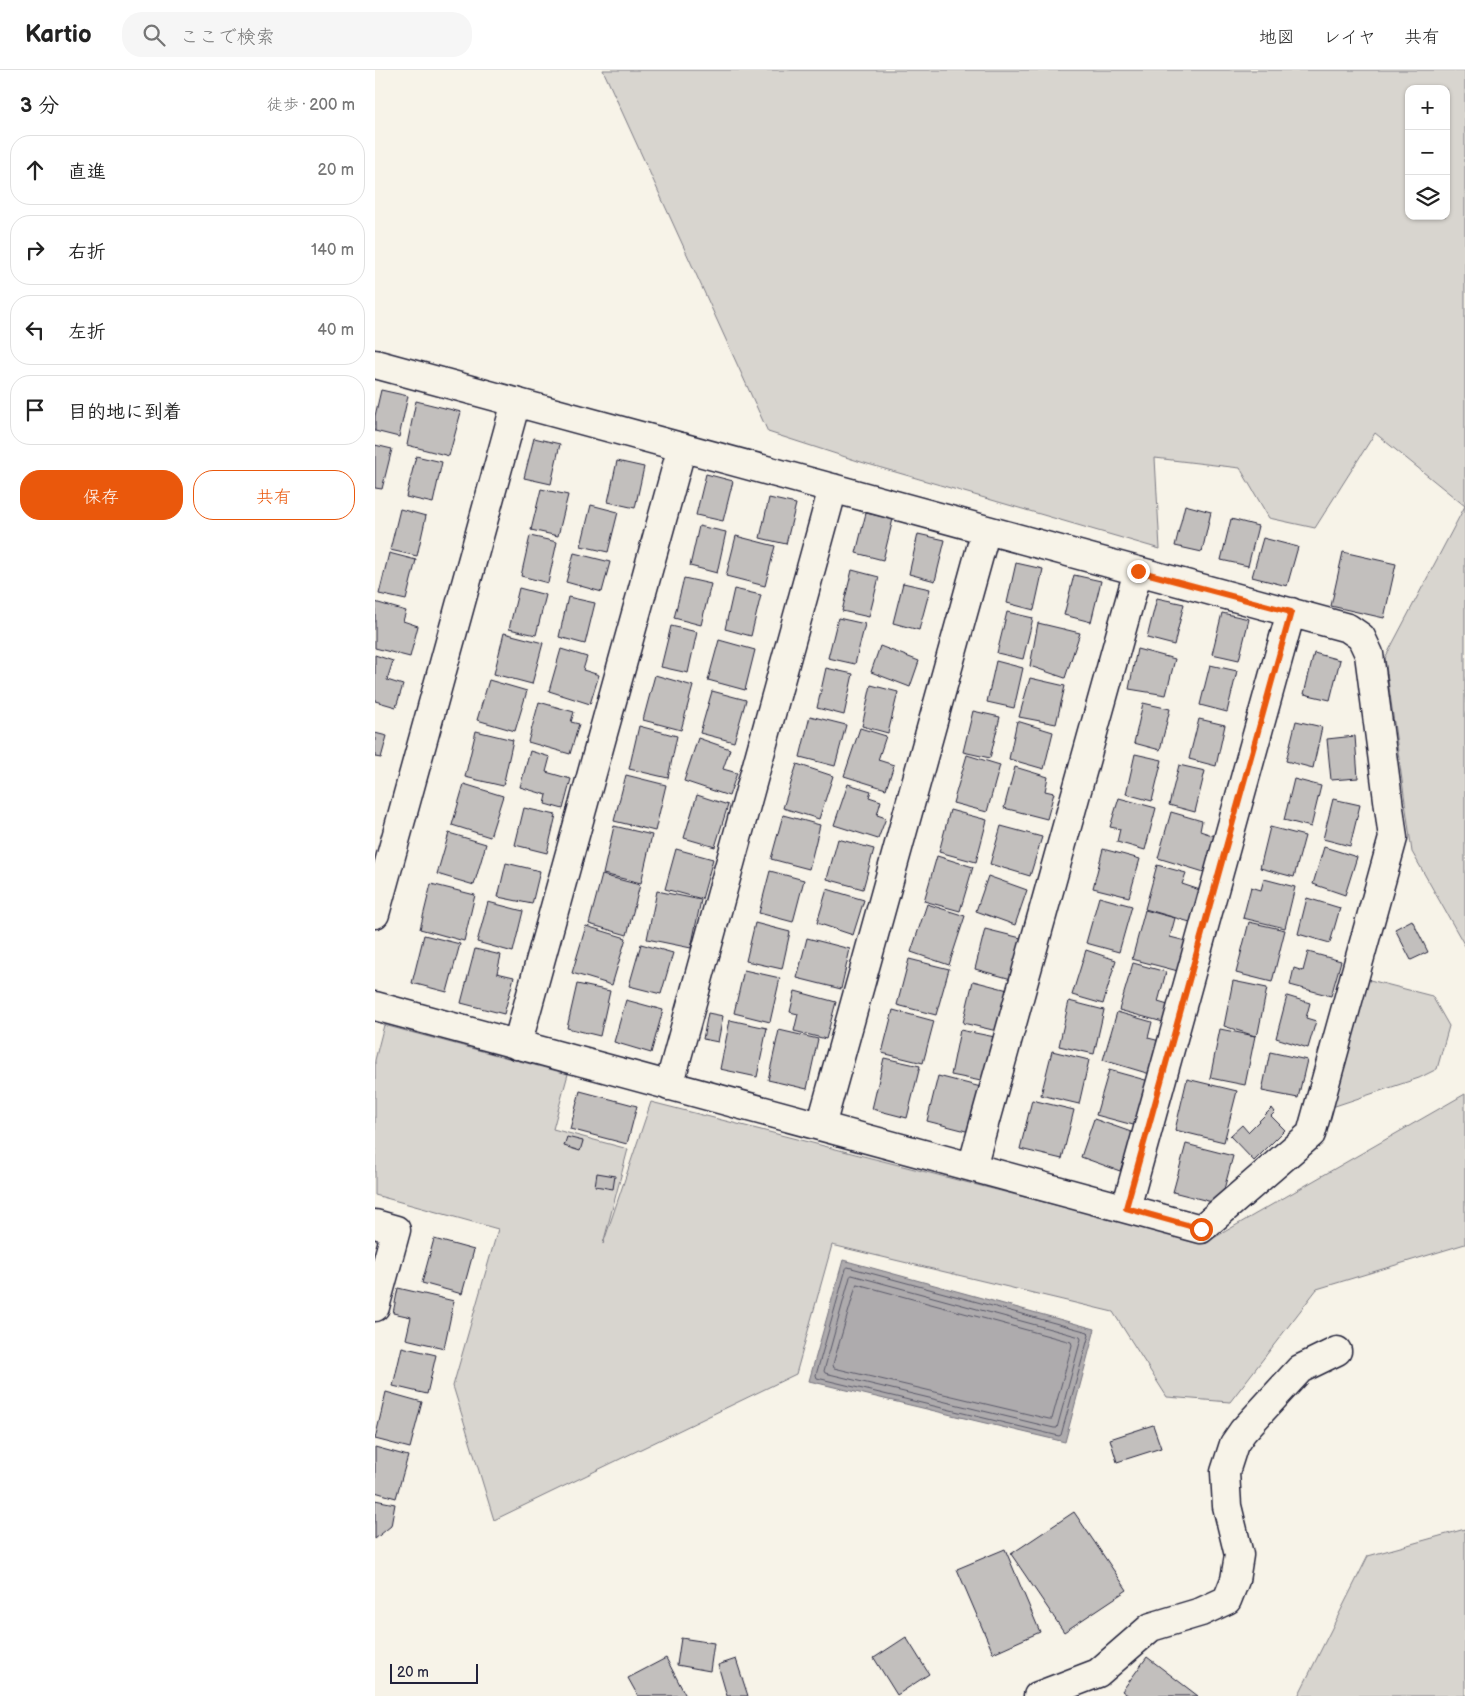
<!DOCTYPE html>
<html lang="ja">
<head>
<meta charset="utf-8">
<style>
  :root { --surface:#fff; --page:#f6f6f6; --text:#222; --muted:#767676; --line:#e0e0e0; --accent:#ea580c }
  body { margin:0; font-family:"Balsamiq Sans","Klee One",sans-serif; background:var(--page); color:var(--text) }
  .controls { position:absolute; right:15px; top:15px; display:grid; overflow:hidden; border-radius:10px; box-shadow:0 1px 4px #0004 }
  .controls button { width:45px; height:45px; display:grid; place-items:center; padding:0; border:0; border-bottom:1px solid var(--line); background:var(--surface); color:var(--text); font:25px sans-serif }
  .scale { position:absolute; left:15px; bottom:12px; width:88px; box-sizing:border-box; padding-left:5px; border:2px solid #22223b; border-top:0; font-size:14px; line-height:18px; white-space:nowrap; color:#22223b; -webkit-text-stroke:4px #f7f3e8; paint-order:stroke }
  .stop { position:absolute; width:15px; height:15px; margin:-11px; border:4px solid #ea580c; border-radius:50%; background:#fff }
  .stop.end { background:#ea580c; border-color:#fff; box-shadow:0 1px 5px #0008 }
  .list { margin:0; padding:0; list-style:none }
  h2 { display:flex; justify-content:space-between; align-items:center; height:65px; margin:0; padding:0 20px; font-size:21px }
  h2 small { font-size:16px; font-weight:400; color:var(--muted) }
  .list li { display:grid; grid-template-columns:32px 1fr auto; gap:15px; align-items:center; box-sizing:border-box; height:70px; margin:0 10px 10px; padding:0 10px; border:1px solid var(--line); border-radius:20px }
  .list b { display:block; font-size:19px; white-space:nowrap }
  .list em { font-size:16px; font-style:normal; color:var(--muted) }
  .actions { display:flex; gap:10px; padding:15px 20px }
  .actions a { flex:1; padding:11px 0; border:1px solid var(--accent); border-radius:20px; text-align:center; font-size:18px; color:var(--accent) }
  .actions .main { background:var(--accent); color:#fff }
  .icon { flex:none; width:28px; height:28px; fill:none; stroke:currentColor; stroke-width:2; stroke-linecap:round; stroke-linejoin:round }
  .map { position:relative; flex:none; width:1090px; height:1626px; overflow:hidden }
  header { display:flex; align-items:center; gap:30px; box-sizing:border-box; height:70px; padding:0 25px; background:var(--surface); border-bottom:1px solid var(--line) }
  header strong { font-size:24px }
  nav { display:flex; gap:28px; margin-inline-start:auto; font-size:18px }
  .search { width:350px; height:45px; background:var(--page); display:flex; align-items:center; gap:12px; box-sizing:border-box; padding:0 18px; border-radius:20px; color:var(--muted); font-size:19px }
  main { display:flex }
  aside { flex:1; background:var(--surface) }
  .map>svg:first-child { display:block }
  .green { fill:#d8d5cf; stroke:#7d7c85; fill-rule:evenodd }
  .water { fill:#aeabad; stroke:#76747f }
  .lines { fill:none; stroke-linecap:round; stroke-linejoin:round }
  .shore { stroke:#5a5969; stroke-width:1 }
  .building { fill:#c2bfbd; stroke:#22223b }
  .minor-casing { stroke:#22223b; stroke-width:31 }
  .tertiary-casing { stroke:#22223b; stroke-width:31 }
  .minor { stroke:#f7f3e8; stroke-width:28 }
  .tertiary { stroke:#f7f3e8; stroke-width:28 }
  .route { stroke:#ea580c; stroke-width:6 }
</style>
</head>
<body>
<header>
<strong>Kartio</strong>
<div class="search"><svg class="icon" aria-label="search" viewBox="0 0 24 24"><circle cx="10" cy="10" r="6"/><path d="M15 15l6 6"/></svg>ここで検索</div>
<nav><a>地図</a><a>レイヤ</a><a>共有</a></nav>
</header>
<main>
<aside>
<h2>3 分<small>徒歩 · 200 m</small></h2>
<ul class="list">
<li><svg class="icon" aria-label="ahead" viewBox="0 0 24 24"><path d="M12 20V5M6 11l6-6 6 6"/></svg><div><b>直進</b></div><em>20 m</em></li>
<li><svg class="icon" aria-label="right" viewBox="0 0 24 24"><path d="M7 20v-9h11M14 6l5 5-5 5"/></svg><div><b>右折</b></div><em>140 m</em></li>
<li><svg class="icon" aria-label="left" viewBox="0 0 24 24"><path d="M17 20v-9H6M10 6l-5 5 5 5"/></svg><div><b>左折</b></div><em>40 m</em></li>
<li><svg class="icon" aria-label="arrive" viewBox="0 0 24 24"><path d="M6 21V4h12l-3 4 3 4H6"/></svg><div><b>目的地に到着</b></div></li>
</ul>
<div class="actions"><a class="main">保存</a><a>共有</a></div>
</aside>
<div class="map">
<svg width="1090" height="1626" viewBox="0 0 1090 1626">
  <rect width="100%" height="100%" fill="#f7f3e8"/>
  <filter id="ink" filterUnits="userSpaceOnUse"><feTurbulence type="fractalNoise" baseFrequency=".02" numOctaves="2"/><feDisplacementMap in="SourceGraphic" scale="10" xChannelSelector="R" yChannelSelector="G"/><feConvolveMatrix kernelMatrix="1 2 1 2 8 2 1 2 1" color-interpolation-filters="sRGB"/></filter>
  <g filter="url(#ink)">
    <path class="green" d="M228,0H1090V876L1037,782L1010,588L1090,436L1000,363L940,458L894,448L865,398L780,388L785,479L486,392L393,362ZM1034,19H1071V146H1034Z
      M991,909L1057,926L1074,956L1062,999L1044,1008L951,1039Z
      M9,955L193,1004L178,1059L253,1079L228,1174L276,1032L830,1173L1090,1024V1174L942,1219L855,1332L792,1327L738,1242L457,1175L421,1304L119,1450L78,1316L123,1159L0,1125V990Z
      M1090,1459V1626H923L993,1486Z"/>
    <path class="water" d="M468,1190L720,1259L690,1372L434,1311Z"/>
    <g class="lines">
      <path class="shore" d="M473,1197L713,1262L714,1265L686,1365L684,1366L442,1308L441,1305L471,1199Z
        M477,1205L705,1267L706,1269L682,1358H679L450,1303L449,1301L475,1207Z
        M482,1214L696,1272L697,1275L677,1349H674L459,1298L458,1295Z"/>
    </g>
    <path class="building" d="M6,320L33,326L24,367L0,361V346Z
      M41,331L86,342L74,386L32,375Z
      M159,368L185,374L176,414L149,408Z
      M0,375L17,379L7,419L0,418Z
      M41,386L67,392L58,433L31,427Z
      M242,391L269,397L260,438L233,432Z
      M331,404L358,411L348,451L321,445Z
      M166,419L193,425L183,466L156,460Z
      M394,428L421,434L411,474L385,468Z
      M216,435L243,442L233,482L206,476Z
      M810,435L836,442L827,482L800,476Z
      M25,439L51,446L42,486L15,480Z
      M491,443L518,449L508,490L481,483Z
      M856,449L883,456L873,496L846,490Z
      M324,456L351,462L342,503L315,496Z
      M543,464L570,470L560,511L534,504Z
      M155,466L182,472L173,513L146,506Z
      M361,466L400,476L390,516L351,506Z
      M888,468L923,477L912,516L877,507Z
      M968,482L1021,494L1009,548L956,536Z
      M14,483L41,490L31,530L4,524Z
      M199,483L235,492L227,522L191,512Z
      M641,493L668,499L659,540L632,533Z
      M477,500L504,507L494,547L467,541Z
      M699,505L726,511L716,552L689,545Z
      M309,508L336,514L326,555L299,548Z
      M528,513L555,519L544,560L518,553Z
      M144,518L171,525L161,565L134,559Z
      M359,519L386,525L376,566L350,559Z
      M193,527L220,533L210,574L184,567Z
      M782,528L809,534L799,575L772,568Z
      M0,532L31,541L28,551L43,556L35,587L0,578Z
      M632,542L658,548L648,589L622,583Z
      M847,543L874,549L864,590L837,584Z
      M463,548L490,554L480,594L453,588Z
      M663,553L705,563L690,608L655,596Z
      M296,556L322,562L313,603L286,597Z
      M129,563L168,573L157,614L119,604Z
      M344,570L380,580L370,620L333,610Z
      M505,576L544,591L535,617L496,602Z
      M186,579L212,587L208,600L224,605L215,634L174,621Z
      M762,579L800,589L791,625L754,619Z
      M939,583L965,590L955,630L929,624Z
      M0,585L18,591L12,610L28,615L21,637L0,631Z
      M621,591L648,598L639,638L612,632Z
      M835,595L862,601L852,642L825,635Z
      M451,598L478,604L469,645L442,638Z
      M280,605L318,616L306,660L268,650Z
      M655,608L690,616L681,654L644,647Z
      M114,610L152,621L140,661L102,650Z
      M496,615L523,622L513,663L487,656Z
      M337,621L371,630L359,672L325,663Z
      M164,632L199,642L196,652L204,654L195,684L153,672Z
      M768,633L795,639L785,680L759,673Z
      M598,641L625,647L615,688L588,682Z
      M435,646L471,655L460,696L425,687Z
      M824,649L850,655L841,696L814,689Z
      M642,651L678,662L669,699L634,689Z
      M921,651L947,657L938,698L911,691Z
      M264,656L302,666L293,708L254,699Z
      M485,658L511,666L503,690L519,695L511,719L469,706Z
      M101,661L138,670L128,716L90,707Z
      M0,663L12,666L6,688L0,687Z
      M980,666L983,708L956,710L952,669Z
      M323,668L355,679L348,699L362,703L354,726L309,711Z
      M155,681L175,687L171,702L196,709L188,739L170,734L172,725L145,717Z
      M760,684L787,690L777,731L751,724Z
      M592,685L625,695L612,742L578,733Z
      M422,694L458,706L444,749L408,738Z
      M804,695L830,701L820,742L794,735Z
      M640,697L673,707L670,721L679,723L672,749L629,738Z
      M251,705L291,715L280,761L239,751Z
      M919,709L946,716L936,757L909,750Z
      M89,714L128,726L115,767L77,755Z
      M473,714L496,721L494,727L506,731L502,745L511,748L503,769L459,755Z
      M322,725L353,735L340,777L309,768Z
      M744,728L781,738L770,780L742,772L745,759L735,757Z
      M958,729L985,735L975,776L948,769Z
      M149,738L181,745L172,783L140,775Z
      M575,740L612,750L601,792L564,782Z
      M796,742L827,751L825,761L840,766L829,802L783,788Z
      M408,745L445,755L434,799L396,789Z
      M239,756L277,765L266,813L228,804Z
      M626,756L667,767L655,806L615,794Z
      M895,757L930,766L919,807L885,798Z
      M74,763L111,774L99,815L62,804Z
      M463,769L499,779L488,819L452,809Z
      M949,777L982,787L970,825L938,814Z
      M301,779L338,789L327,829L290,819Z
      M728,779L765,789L754,827L718,818Z
      M562,786L598,797L585,841L549,831Z
      M131,793L165,801L157,834L123,827Z
      M782,795L811,803L807,814L825,820L815,852L770,839Z
      M395,801L429,810L418,852L384,843Z
      M227,805L265,815L252,865L214,854Z
      M613,806L652,820L640,855L601,841Z
      M889,809L920,817L910,858L868,848L876,817L886,820Z
      M56,814L100,825L89,871L45,859Z
      M452,819L489,830L478,865L442,853Z
      M282,821L326,830L316,878L272,869Z
      M724,827L757,836L744,882L711,873Z
      M932,828L965,838L955,873L923,864Z
      M113,832L148,841L138,882L102,872Z
      M552,834L590,846L574,895L536,882Z
      M770,840L800,848L795,867L811,871L803,901L757,889Z
      M1037,850L1053,882L1036,890L1020,859Z
      M874,852L910,860L897,912L861,903Z
      M380,853L415,862L407,899L371,891Z
      M211,856L251,868L237,915L197,903Z
      M610,859L650,869L640,910L600,899Z
      M49,865L85,874L72,922L37,913Z
      M432,868L475,879L466,919L422,908Z
      M266,874L298,883L286,924L254,916Z
      M100,879L126,885L122,903L139,907L129,944L86,933Z
      M711,880L741,890L728,934L697,925Z
      M933,882L966,891L956,926L915,915L919,898L928,901Z
      M534,889L574,899L561,945L522,935Z
      M758,893L791,902L783,932L793,935L788,952L744,940Z
      M369,900L405,908L395,952L359,943Z
      M598,911L633,920L622,961L588,953Z
      M858,911L892,918L883,963L880,966L849,956Z
      M202,914L235,921L225,966L192,958Z
      M420,921L461,932L451,969L419,961L423,944L415,942Z
      M912,926L935,933L931,948L941,951L933,978L901,968Z
      M251,930L288,940L276,983L239,972Z
      M694,931L729,940L719,984L684,976Z
      M518,940L559,951L548,993L507,983Z
      M742,942L777,952L773,968L785,971L775,1004L728,990Z
      M333,943L348,946L343,972L328,969Z
      M355,950L392,958L382,1007L345,999Z
      M845,959L880,966L870,1015L835,1008Z
      M404,960L443,969L432,1019L393,1010Z
      M585,960L620,967L611,1012L576,1005Z
      M677,981L714,990L704,1034L666,1025Z
      M895,982L932,990L923,1028L887,1021Z
      M509,988L545,996L532,1048L497,1039Z
      M734,1000L774,1011L762,1056L721,1045Z
      M563,1006L606,1017L595,1062L552,1051Z
      M812,1009L862,1021L849,1072L800,1060Z
      M205,1021L262,1036L252,1074L195,1059Z
      M657,1030L699,1040L687,1089L645,1079Z
      M897,1038L900,1042L896,1046L910,1060L879,1091L855,1066L867,1055L873,1062Z
      M719,1049L759,1063L745,1101L706,1087Z
      M192,1067L208,1071L205,1081L189,1076Z
      M811,1074L858,1086L845,1134L798,1122Z
      M222,1103L240,1106L238,1119L220,1116Z
      M59,1169L99,1180L87,1224L47,1213Z
      M23,1218L79,1231L69,1278L31,1269L36,1247L18,1243Z
      M27,1277L61,1285L52,1324L18,1316Z
      M11,1322L47,1332L35,1378L0,1369Z
      M778,1355L786,1378L742,1392L735,1369Z
      M0,1377L33,1386L21,1428L0,1422Z
      M0,1430L20,1434L16,1456L0,1469Z
      M699,1442L752,1520L689,1562L636,1484Z
      M630,1479L665,1562L618,1583L582,1499Z
      M531,1567L554,1604L522,1625L499,1588Z
      M306,1568L339,1573L335,1601L302,1595Z
      M772,1587L823,1626H754L747,1621Z
      M291,1588L311,1626H263L253,1608Z
      M361,1589L373,1626H352L343,1595Z"/>
    <g class="lines">
      <defs>
        <path id="minor" d="M0,294L973,558L986,567L994,584L1018,768L936,1064L826,1159L0,936
          M142,975L307,377
          M294,1016L458,418
          M446,1056L611,460
          M597,1097L763,501
          M751,1138L916,542
          M0,1154L21,1160L0,1237
          M663,1626L723,1603L776,1557L826,1542L852,1530L860,1510L864,1485L852,1436L850,1402L859,1374L868,1361L925,1299L962,1281"/>
        <path id="tertiary" d="M0,844L141,332"/>
      </defs>
      <use href="#minor" class="minor-casing"/>
      <use href="#tertiary" class="tertiary-casing"/>
      <use href="#minor" class="minor"/>
      <use href="#tertiary" class="tertiary"/>
    </g>
  </g>
  <g class="lines" filter="url(#ink)">
    <path class="route" d="M763,501L916,542L751,1138L826,1159"/>
  </g>
</svg>
<div class="controls">
<button>+</button>
<button>−</button>
<button><svg class="icon" aria-label="layers" viewBox="0 0 24 24"><path d="M12 4l9 5-9 5-9-5zM3 14l9 5 9-5"/></svg></button>
</div>
<div class="scale">20 m</div>
<div class="stop" style="left:826px;top:1159px"></div>
<div class="stop end" style="left:763px;top:501px"></div>
</div>
</main>
</body>
</html>
